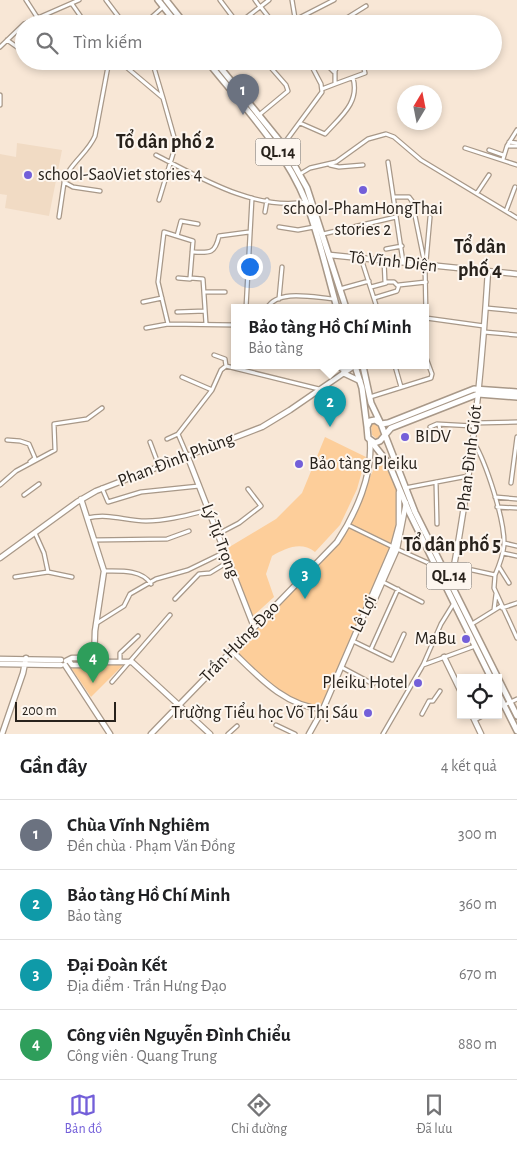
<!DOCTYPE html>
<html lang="vi">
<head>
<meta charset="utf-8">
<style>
  :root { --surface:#fff; --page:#f2f2f2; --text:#202124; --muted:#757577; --line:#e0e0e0; --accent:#735fd9 }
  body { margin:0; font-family:"Alegreya Sans",sans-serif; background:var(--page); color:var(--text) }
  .controls { position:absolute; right:15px; bottom:15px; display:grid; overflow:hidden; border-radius:0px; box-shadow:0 2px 8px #0003 }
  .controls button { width:45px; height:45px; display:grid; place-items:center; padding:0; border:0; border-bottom:1px solid var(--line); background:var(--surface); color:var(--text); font:25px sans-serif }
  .compass { position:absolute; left:397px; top:85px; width:45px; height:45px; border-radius:50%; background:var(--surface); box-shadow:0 2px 8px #0003; rotate:10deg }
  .scale { position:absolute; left:15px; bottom:12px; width:101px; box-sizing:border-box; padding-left:5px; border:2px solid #28221c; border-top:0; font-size:14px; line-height:18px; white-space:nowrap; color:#28221c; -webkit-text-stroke:4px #fdf6ef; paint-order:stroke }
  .you { position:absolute; left:249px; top:266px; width:18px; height:18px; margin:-12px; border:4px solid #fff; border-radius:50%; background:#1a73e8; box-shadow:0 0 0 8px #1a73e833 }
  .badge { display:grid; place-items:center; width:32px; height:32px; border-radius:50%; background:var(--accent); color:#fff; font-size:16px; font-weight:700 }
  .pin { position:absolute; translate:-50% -41px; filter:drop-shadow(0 1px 2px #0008) }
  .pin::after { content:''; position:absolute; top:26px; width:18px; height:15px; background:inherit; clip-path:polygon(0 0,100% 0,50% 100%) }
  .popup { position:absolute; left:231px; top:304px; width:198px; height:65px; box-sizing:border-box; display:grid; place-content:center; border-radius:0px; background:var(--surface); filter:drop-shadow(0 1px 4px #0005); font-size:16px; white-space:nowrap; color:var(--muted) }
  .popup b { font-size:19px; color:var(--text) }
  .popup::after { content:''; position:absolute; left:50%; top:100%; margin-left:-10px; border:10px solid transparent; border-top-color:var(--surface) }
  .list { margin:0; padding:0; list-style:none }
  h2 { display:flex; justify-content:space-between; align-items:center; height:65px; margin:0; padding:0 20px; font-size:21px }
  h2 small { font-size:16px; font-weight:400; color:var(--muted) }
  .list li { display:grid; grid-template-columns:32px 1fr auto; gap:15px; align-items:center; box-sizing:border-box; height:70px; padding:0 20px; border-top:1px solid var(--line) }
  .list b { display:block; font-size:19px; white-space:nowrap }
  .list p { margin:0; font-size:16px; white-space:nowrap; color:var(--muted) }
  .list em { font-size:16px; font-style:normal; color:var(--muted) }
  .icon { flex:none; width:28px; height:28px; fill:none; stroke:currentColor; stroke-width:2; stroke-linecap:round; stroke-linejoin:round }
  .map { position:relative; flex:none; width:517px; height:734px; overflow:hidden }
  .search { position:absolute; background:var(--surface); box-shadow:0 2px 8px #0003; left:15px; right:15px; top:15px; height:55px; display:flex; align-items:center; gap:12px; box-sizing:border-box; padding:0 18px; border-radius:28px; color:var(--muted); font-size:19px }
  .sheet { height:345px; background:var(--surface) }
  nav { display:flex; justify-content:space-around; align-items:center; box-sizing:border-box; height:70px; border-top:1px solid var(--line); background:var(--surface); font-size:14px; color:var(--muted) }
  nav a { display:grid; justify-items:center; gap:2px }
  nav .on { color:var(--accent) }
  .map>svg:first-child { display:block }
  .built { fill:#f1dbc4 }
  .green { fill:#fdce9a }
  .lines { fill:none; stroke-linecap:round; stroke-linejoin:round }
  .street-casing { stroke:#a89888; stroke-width:5.5 }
  .secondary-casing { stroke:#a89888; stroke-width:7 }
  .primary-casing { stroke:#a89888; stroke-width:8 }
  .street { stroke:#fff; stroke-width:3 }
  .secondary { stroke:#fff; stroke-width:4.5 }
  .primary { stroke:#fff; stroke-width:5 }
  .poi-dot { fill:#735fd9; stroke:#fdf6ef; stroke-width:2 }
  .labels { text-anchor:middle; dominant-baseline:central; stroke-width:4; stroke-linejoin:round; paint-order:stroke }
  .shield { fill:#fdf6ef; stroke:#68625b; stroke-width:1 }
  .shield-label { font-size:16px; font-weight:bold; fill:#28221c }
  .poi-label { font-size:18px; fill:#28221c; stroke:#fdf6ef; text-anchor:start }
  .street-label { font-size:18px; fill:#28221c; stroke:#fdf6ef }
  .quarter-label { font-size:20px; font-weight:bold; fill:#28221c; stroke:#fdf6ef }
</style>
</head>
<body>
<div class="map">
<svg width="517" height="734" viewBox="0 0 517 734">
  <rect width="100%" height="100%" fill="#f8e7d6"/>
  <path class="built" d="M17,143L62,150L49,216L5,208L7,195L0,194V154L16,157Z"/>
  <path class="green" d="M375,422L378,423L381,433L379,438H376L372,435L371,425Z
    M325,437L366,457L357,489L340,525L315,552C301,541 286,548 272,556L266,574L274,597L252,617L226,549L276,519L302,493Z
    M378,461C405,460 396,530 393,547L323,709L292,701L247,665L233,649L320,565L337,542Z
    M124,664L91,697L72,669L75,665Z"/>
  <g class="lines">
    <defs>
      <path id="street" d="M26,0L37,17
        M106,0L124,24
        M220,0L238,24
        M255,0L260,7
        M292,0L296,24
        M72,4L86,24
        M260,6L274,24
        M295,20L334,0
        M24,24L79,0
        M144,24L163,7
        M238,24L269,0
        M337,24L366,6
        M7,40L17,47L24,48
        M0,47L24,24
        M119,61L163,98L176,144L159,200
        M152,61L163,98
        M323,61L335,73
        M335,84L365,73L362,61
        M322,89L335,84V71L340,61
        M0,95V105
        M259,115L288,91L286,85L265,61
        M300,123L325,134C340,117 360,103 353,78
        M509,142L517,143
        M283,145L322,92L321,84L309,61
        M507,146H517
        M465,148L517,165
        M489,150L503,155
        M156,155C199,177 255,211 305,202
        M503,159L507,146L517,130
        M388,162L403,262
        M330,165L339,167L363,165
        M300,174L310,168L336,162L368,139L386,134L394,137L421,160L517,218
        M100,191L73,187L64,182C68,165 88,153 95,136L109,61
        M477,193L489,175
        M394,197H409L412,201L425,265L426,318
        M506,211L515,187
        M265,212L267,200
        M395,213L414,210
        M59,217L64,183
        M279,227L298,230L314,227
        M323,234L396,217
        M177,236L181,221L198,224
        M386,249L402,246
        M192,252C210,253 215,254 219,236L249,232
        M361,258L377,308
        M384,260L385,282H394L398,286
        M426,262L430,217
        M178,278L190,279
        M371,287L386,283
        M340,289L369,281
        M204,292H225
        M374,298L397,291L399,285L426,282
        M279,299L282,267
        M143,302L162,298
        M246,308L252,198
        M267,308C278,288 316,298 335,299
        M486,308L517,311
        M177,312L205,311
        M426,318L484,326
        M168,324L158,282L164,232L193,241L190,278L203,279L206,324
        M146,328L168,324L235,325
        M484,332L517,335
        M214,355L225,359L226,366
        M335,366L345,371
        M395,366L401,387
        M182,377L212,390
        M370,397L431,378L432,374L425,355
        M474,423L517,422
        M439,425L441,435
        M430,427L437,424L473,426
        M167,439L178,434
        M7,440L20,441L29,444L35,458L30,462
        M150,442L159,466
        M187,455L178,434L212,390L221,370L226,366L319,389
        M436,482L437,524
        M511,483L517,437
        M0,485L16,471L55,450L54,424L87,419L102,408
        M102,488L108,502L141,492L199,486
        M405,488L468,476
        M24,495L39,484
        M495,497L517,499
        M497,507L517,508
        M87,518C110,513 125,521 146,521C167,521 188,515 208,510
        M348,525L393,547
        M218,534L239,523L261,506L248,489
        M95,540L167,539L189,531
        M504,543L517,546
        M397,549L435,566
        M503,553L517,556
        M454,566L495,575C499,566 503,556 504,545C505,520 486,462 473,441
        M499,567L509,583
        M104,571C119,571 142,569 151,584
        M48,572L72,577
        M495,575L494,588L517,638
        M15,577L48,572L44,553L35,533
        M383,582L422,602
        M175,599L199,574L210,573L228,562
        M502,608L517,603
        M494,610L496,594
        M97,623L124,606L130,594L156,579L188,570L225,552
        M472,624L501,606
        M355,642L392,660L404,634
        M371,649L398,589
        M120,662V653L138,636
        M423,665L475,646
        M343,668L373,684
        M112,682L170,615
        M498,708L517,699
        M422,714L429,701H433L440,691
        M475,720L484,715
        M276,725L295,734
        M228,734L237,726
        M383,734L423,665L441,624L454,603"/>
      <path id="secondary" d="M330,255L517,274
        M347,366L343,373L360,381
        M187,455L254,627
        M81,499L104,571L95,631L94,662
        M0,558L77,502L96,491L262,427L290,410L354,366
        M441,572L454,566C472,469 482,369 488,271
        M374,601L397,549L406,503
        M231,650C257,675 285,707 323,709
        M444,657L461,692
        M0,659L61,660
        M66,661L72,658H90L94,662
        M69,661L72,665H90L94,662H132L210,734
        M0,664L61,665
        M65,665L110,734
        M472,715L481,734
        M2,734L23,673L26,658
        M151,734L337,542C356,513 373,475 370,440
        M309,734L323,709L393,547L399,525V492"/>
      <path id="primary" d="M158,0L177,24
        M166,0L185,24
        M207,61C242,105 285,149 306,202C319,236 327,273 337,308
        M215,61L283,145L307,188L346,308
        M355,366L362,388L367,427
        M363,366L371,403L381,424L388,423L474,389L517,392
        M517,397L478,394L391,428L385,435L415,512L517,716
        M375,420L381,424L385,435L380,441L375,443L368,438L367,427L370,421Z
        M370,440L389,464L410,514L491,678
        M498,693L517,731"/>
    </defs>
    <use href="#street" class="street-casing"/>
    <use href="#secondary" class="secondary-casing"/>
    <use href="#primary" class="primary-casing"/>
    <use href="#street" class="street"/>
    <use href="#secondary" class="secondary"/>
    <use href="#primary" class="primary"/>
  </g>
  <g class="poi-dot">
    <circle cx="28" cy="175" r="5"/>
    <circle cx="363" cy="190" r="5"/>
    <circle cx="405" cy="437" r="5"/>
    <circle cx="299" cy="464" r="5"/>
    <circle cx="466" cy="639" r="5"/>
    <circle cx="418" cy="683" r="5"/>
    <circle cx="368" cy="713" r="5"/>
  </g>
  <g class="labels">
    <g class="shield">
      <rect x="255.5" y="138.5" width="45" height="27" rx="4"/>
      <rect x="426.5" y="562.5" width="45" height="27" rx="4"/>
    </g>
    <g class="shield-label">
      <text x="278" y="152">QL.14</text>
      <text x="449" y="576">QL.14</text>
    </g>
    <g class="poi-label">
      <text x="38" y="175">school-SaoViet stories 4</text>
      <text x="363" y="209" text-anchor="middle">school-PhamHongThai<tspan x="363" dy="21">stories 2</tspan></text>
      <text x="415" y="437">BIDV</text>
      <text x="309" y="464">Bảo tàng Pleiku</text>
      <text x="456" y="639" text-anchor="end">MaBu</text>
      <text x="408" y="683" text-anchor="end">Pleiku Hotel</text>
      <text x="358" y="713" text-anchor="end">Trường Tiểu học Võ Thị Sáu</text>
    </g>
    <g class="street-label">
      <text transform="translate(393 262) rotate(6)">Tô Vĩnh Diện</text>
      <text transform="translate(470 458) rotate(-83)">Phan Đình Giót</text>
      <text transform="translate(176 460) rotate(-21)">Phan Đình Phùng</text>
      <text transform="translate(220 541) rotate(69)">Lý Tự Trọng</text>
      <text transform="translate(364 614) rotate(-65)">Lê Lợi</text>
      <text transform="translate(240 642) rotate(-46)">Trần Hưng Đạo</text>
    </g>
    <g class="quarter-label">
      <text x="165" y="142">Tổ dân phố 2</text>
      <text x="480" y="247">Tổ dân<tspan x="480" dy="23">phố 4</tspan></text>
      <text x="452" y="545">Tổ dân phố 5</text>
    </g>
  </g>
</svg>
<div class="controls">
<button><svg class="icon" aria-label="locate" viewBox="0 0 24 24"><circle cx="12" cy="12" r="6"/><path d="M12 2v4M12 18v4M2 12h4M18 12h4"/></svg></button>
</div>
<svg class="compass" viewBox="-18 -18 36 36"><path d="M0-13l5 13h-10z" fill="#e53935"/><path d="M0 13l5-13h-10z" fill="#757577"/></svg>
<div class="scale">200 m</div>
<div class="you"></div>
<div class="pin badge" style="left:243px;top:115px;background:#6b7280">1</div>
<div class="pin badge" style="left:330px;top:427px;background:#0f9aa8">2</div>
<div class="popup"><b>Bảo tàng Hồ Chí Minh</b>Bảo tàng</div>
<div class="pin badge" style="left:305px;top:599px;background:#0f9aa8">3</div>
<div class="pin badge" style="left:93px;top:683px;background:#2e9e5b">4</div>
<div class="search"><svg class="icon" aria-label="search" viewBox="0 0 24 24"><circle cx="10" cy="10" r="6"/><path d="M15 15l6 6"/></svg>Tìm kiếm</div>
</div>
<section class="sheet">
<h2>Gần đây<small>4 kết quả</small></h2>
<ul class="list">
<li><span class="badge" style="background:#6b7280">1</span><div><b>Chùa Vĩnh Nghiêm</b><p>Đền chùa · Phạm Văn Đồng</p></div><em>300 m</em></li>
<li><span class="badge" style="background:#0f9aa8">2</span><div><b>Bảo tàng Hồ Chí Minh</b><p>Bảo tàng</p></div><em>360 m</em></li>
<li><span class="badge" style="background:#0f9aa8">3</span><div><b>Đại Đoàn Kết</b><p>Địa điểm · Trần Hưng Đạo</p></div><em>670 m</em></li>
<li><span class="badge" style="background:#2e9e5b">4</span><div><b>Công viên Nguyễn Đình Chiểu</b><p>Công viên · Quang Trung</p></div><em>880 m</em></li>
</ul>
</section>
<nav>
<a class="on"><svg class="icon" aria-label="map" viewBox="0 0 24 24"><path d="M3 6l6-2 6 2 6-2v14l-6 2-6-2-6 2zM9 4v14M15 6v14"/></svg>Bản đồ</a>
<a><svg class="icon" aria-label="directions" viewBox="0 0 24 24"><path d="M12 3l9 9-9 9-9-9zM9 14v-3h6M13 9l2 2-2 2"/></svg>Chỉ đường</a>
<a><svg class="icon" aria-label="saved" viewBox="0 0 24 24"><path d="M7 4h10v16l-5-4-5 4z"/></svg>Đã lưu</a>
</nav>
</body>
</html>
